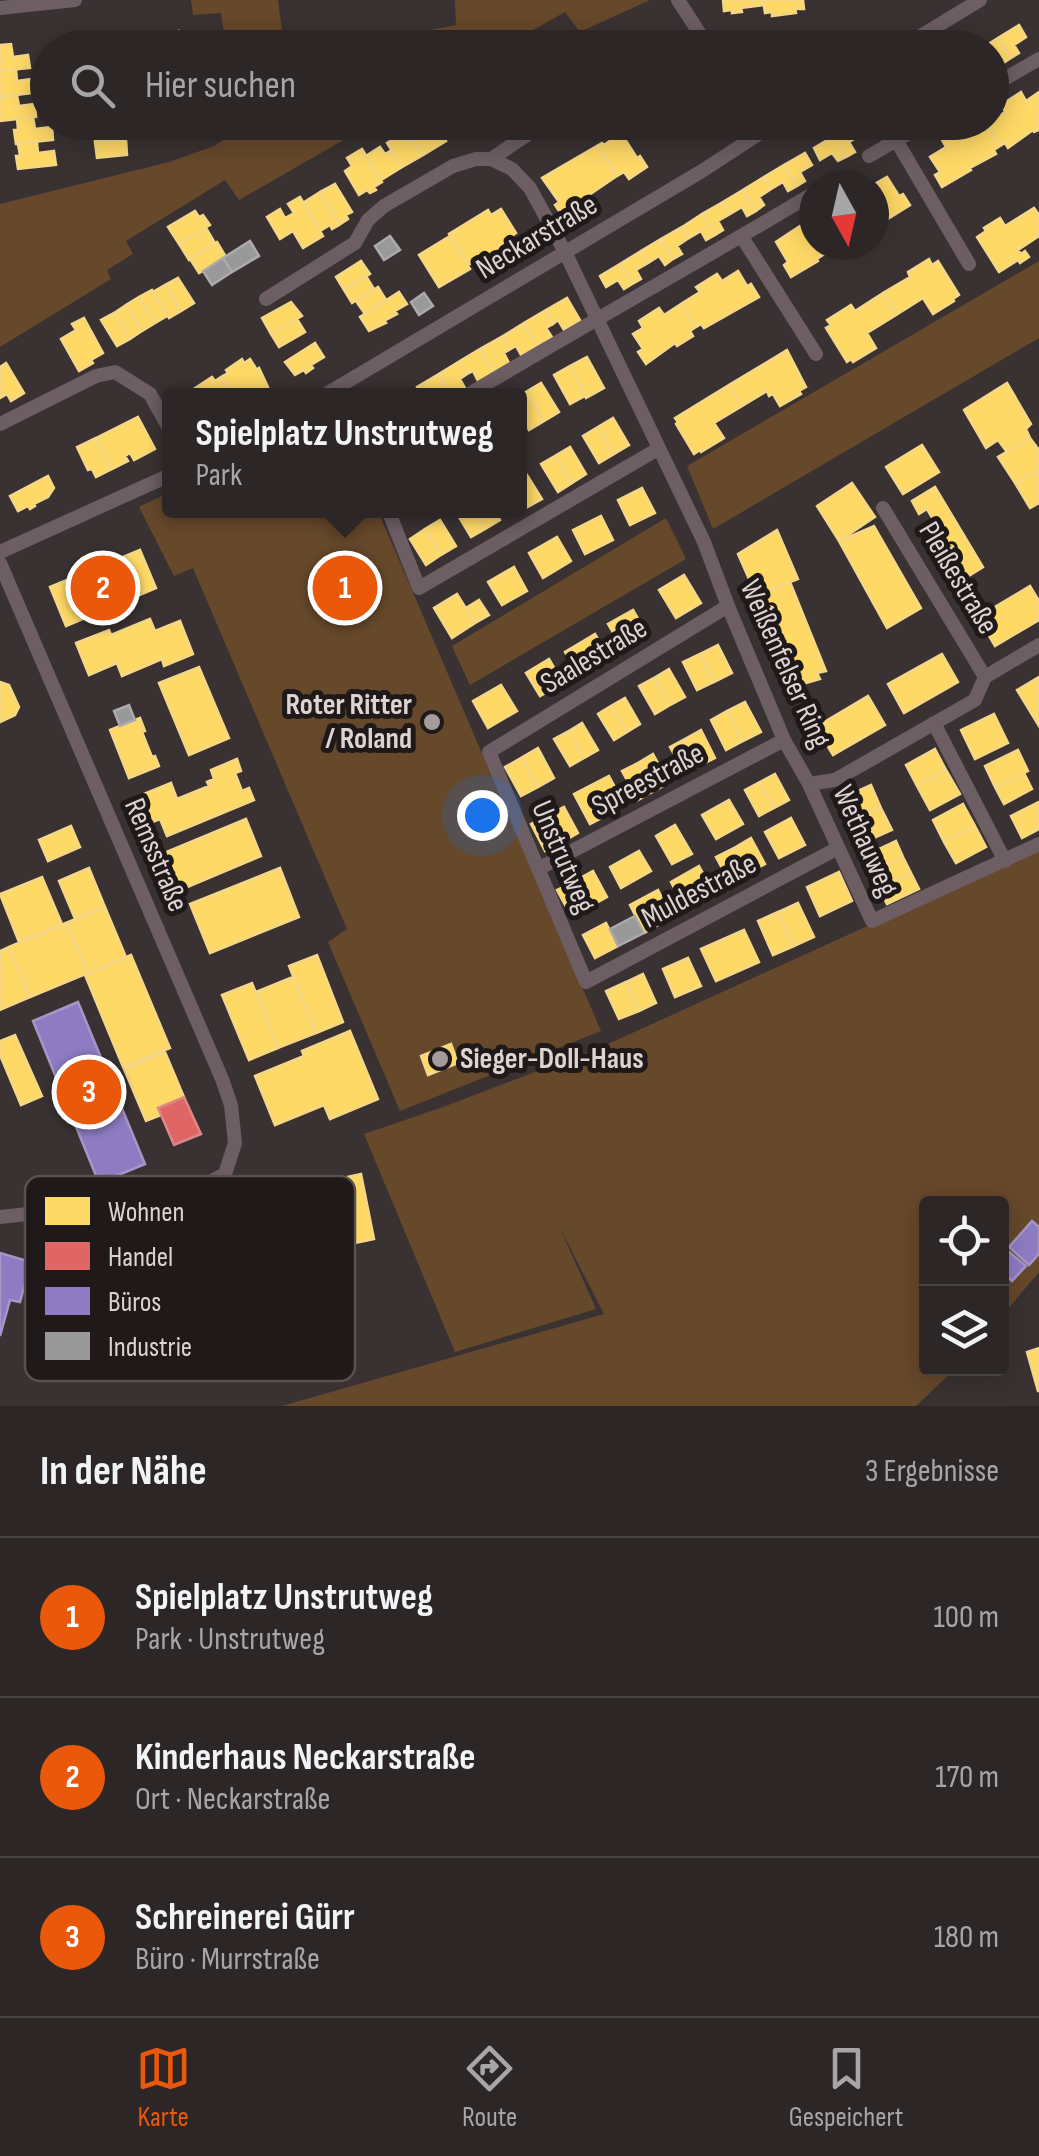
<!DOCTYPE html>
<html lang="de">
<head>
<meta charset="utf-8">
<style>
  :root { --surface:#2c2626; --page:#342e2e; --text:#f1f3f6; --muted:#a6a5a7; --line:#484343; --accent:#ea580c }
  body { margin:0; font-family:"Sofia Sans Condensed",sans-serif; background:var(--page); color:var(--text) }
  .controls { position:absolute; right:30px; bottom:30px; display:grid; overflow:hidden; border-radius:10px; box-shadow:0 5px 25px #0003 }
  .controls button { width:90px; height:90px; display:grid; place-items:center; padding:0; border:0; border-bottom:2px solid var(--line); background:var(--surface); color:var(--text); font:50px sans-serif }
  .compass { position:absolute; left:799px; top:170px; width:90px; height:90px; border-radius:50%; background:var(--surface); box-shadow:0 5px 25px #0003; rotate:172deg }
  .you { position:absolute; left:482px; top:815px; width:35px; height:35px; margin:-25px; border:8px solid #fff; border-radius:50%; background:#1a73e8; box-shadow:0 0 0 15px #1a73e833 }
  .badge { display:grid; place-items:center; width:65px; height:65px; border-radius:50%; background:var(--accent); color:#fff; font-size:32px; font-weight:700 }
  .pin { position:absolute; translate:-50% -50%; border:5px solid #fff; box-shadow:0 2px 10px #0006 }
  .popup { position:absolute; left:162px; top:388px; width:365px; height:130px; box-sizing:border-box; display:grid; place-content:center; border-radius:10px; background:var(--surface); filter:drop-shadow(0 2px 8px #0005); font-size:32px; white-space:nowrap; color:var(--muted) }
  .popup b { font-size:38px; color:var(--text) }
  .popup::after { content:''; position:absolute; left:50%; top:100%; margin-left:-20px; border:20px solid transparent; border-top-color:var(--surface) }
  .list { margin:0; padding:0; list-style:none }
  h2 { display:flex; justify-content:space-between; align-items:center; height:130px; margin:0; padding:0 40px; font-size:42px }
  h2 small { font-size:32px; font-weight:400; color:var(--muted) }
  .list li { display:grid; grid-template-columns:65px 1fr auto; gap:30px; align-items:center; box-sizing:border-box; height:160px; padding:0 40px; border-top:2px solid var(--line) }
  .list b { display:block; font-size:38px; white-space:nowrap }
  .list p { margin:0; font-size:32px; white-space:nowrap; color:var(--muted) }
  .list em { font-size:32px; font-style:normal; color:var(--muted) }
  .icon { flex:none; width:55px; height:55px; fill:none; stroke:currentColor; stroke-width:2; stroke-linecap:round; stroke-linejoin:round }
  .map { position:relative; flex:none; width:1039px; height:1406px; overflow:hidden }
  .search { position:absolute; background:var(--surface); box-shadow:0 5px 25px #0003; left:30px; right:30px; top:30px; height:110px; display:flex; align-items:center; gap:25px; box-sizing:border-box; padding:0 35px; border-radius:55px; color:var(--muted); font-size:38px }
  .sheet { height:610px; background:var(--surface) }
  nav { display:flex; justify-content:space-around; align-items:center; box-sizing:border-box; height:140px; border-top:2px solid var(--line); background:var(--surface); font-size:28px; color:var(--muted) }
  nav a { display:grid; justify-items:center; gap:5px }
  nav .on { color:var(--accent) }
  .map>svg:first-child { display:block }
  .green { fill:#66482b }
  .homes { fill:#ffd966; stroke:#f5d787; stroke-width:2.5 }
  .shops { fill:#e06666; stroke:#df8787; stroke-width:2.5 }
  .offices { fill:#8e7cc3; stroke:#a696c8; stroke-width:2.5 }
  .industry { fill:#999; stroke:#adaaaa; stroke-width:2.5 }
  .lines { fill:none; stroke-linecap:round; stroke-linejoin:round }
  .street { stroke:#6c5e63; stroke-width:14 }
  .poi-dot { fill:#a49b9b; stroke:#201919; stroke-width:4 }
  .labels { text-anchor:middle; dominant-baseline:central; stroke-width:10; stroke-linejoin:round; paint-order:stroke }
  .street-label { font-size:30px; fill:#ddd3d3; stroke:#201919 }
  .poi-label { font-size:30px; font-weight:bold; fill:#ddd3d3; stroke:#201919; text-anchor:end }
  .key { fill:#201919; stroke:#595151; stroke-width:2.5 }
  .key-label { font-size:28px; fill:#ddd3d3 }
</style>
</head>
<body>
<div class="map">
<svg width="1039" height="1406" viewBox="0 0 1039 1406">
  <rect width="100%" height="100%" fill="#3a3232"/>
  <path class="green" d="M191,0H278L284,47H226L221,13L193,15Z
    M455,0H650L580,32L565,12L503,47H342L456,25Z
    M252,122L373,123L239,200L225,180L126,241L133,254L107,270L111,279L0,347V204L169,162L214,146Z
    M1039,261V338L713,529L687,466Z
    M170,492V510L378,511L601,1031L400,1111L328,942L347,929L193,568L174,576L139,507Z
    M666,518L686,559L470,685L452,646Z
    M1039,848V1272L1002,1316V1204H926V1368L955,1369L916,1406H282L604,1314L560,1228L596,1309L455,1352L364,1134L443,1107L608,1044Z
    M201,1201L215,1287L36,1316L61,1225Z"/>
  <path class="homes" d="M723,0H763L764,5L741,8L742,12L732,13V10L724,11Z
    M763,0H803L804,9H795L796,13L772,16V12L765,13Z
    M1019,25L1026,37L1014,45L1019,53L1011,58L998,38Z
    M179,31L181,47L150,48L149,35Z
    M998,38L1011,58L1002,64L997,55L992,58V48H982Z
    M11,44L13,57L28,55L30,68L0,71V45Z
    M16,69L17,81L32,79L33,93L0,97V71Z
    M1021,92L1026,101L1039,92V130L1034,132L1033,130L1008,148L1005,143L1000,146L986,123L992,122V120L1005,112L1001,105Z
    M17,95L19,106L35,104L36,117L0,121V97Z
    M33,117L35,129L52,127L53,140L16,144L14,130H18L17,119Z
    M419,122H425L427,126L434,122L446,141L423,155L407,130Z
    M660,122H695L689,126L691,129L685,134L683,131L674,137L666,124L663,126Z
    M857,122H881L887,132L879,137L873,128L861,135L855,124Z
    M119,123H124L126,139L95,142L94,127Z
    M986,123L1000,146L994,150L996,154L970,168L971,170L942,187L935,175L940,172L930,157L946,147L942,140L963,128L967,135Z
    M855,124L861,135L849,142L855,152L846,157L834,136Z
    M621,133L637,158L640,156L647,167L629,179L624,172L617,176L597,146L602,143L604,145Z
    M402,134L406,142L412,138L423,155L402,167L387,143Z
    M834,136L846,157L838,161L832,153L820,160L814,148Z
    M126,139L127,155L97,158L95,142Z
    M37,142L38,153L54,151L56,165L18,169L16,156H20L18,144Z
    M597,146L617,176L561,214L555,205L559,202L542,178Z
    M380,147L385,154L392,150L402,167L381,180L366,156Z
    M362,149L382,182L374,187L376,190L370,193L367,190L359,195L345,171L352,166L347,158Z
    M805,153L812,165L800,172L805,181L797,186L784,165Z
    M784,165L797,186L788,191L783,182L771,189L764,177Z
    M764,177L771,189L759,197L764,205L756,211L743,190Z
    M887,177L899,196L903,194L910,205L883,222L881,220L874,225L873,185Z
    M335,184L352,212L346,215L348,219L339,225L320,192Z
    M743,190L756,211L747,216L742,207L730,214L723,202Z
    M320,192L339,225L332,229L330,225L320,231L303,203Z
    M300,197L323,236L303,248L293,231L280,239L267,217L280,209L285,218L294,213L288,204Z
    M723,202L730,214L718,221L723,230L715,235L702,214Z
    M1034,208L1039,215V236L1018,250L1021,254L1025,251L1029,257L1020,263L1018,260L999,272L977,237L986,231L984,228L1000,218L1005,226Z
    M501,209L516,233L499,246L501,249L488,257L487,254L468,265L449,234L488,210L491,215Z
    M195,211L199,217L203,215L210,225L179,244L168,227Z
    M702,214L715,235L706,240L701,231L689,238L682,227Z
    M812,218L814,222V245H844L828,255L826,253L817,259L818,261L791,277L784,265L788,262L776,242Z
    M682,227L689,238L677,246L682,254L673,259L661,239Z
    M206,228L215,243L189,260L179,244Z
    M450,236L470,269L439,287L419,255Z
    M661,239L673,259L665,265L659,256L648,263L641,251Z
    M217,242L226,257L199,273L190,259Z
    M641,251L648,263L636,270L641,279L632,284L620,264Z
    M929,259L932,265L938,261L959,295L953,299L954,301L933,314L923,298L896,315L883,293L910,277L908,272Z
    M361,261L370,274L344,290L336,277Z
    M620,264L632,284L624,289L618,280L606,287L600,276Z
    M738,271L747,286L751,284L759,297L704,328L701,324L696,327L681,304L700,292L696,287L717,274L722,281Z
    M366,276L374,289L352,303L344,290Z
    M178,278L194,303L181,311L165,285Z
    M165,285L181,311L169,318L153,292Z
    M378,287L386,300L365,314L356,301Z
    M152,290L167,316L155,323L139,297Z
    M399,292L407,304L395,311L397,314L384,321L386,323L369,331L360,317Z
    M883,293L896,315L867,333L876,348L853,362L851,359L847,362L826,328L831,325L827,320L851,305L855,311Z
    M139,297L155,323L142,331L126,305Z
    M567,298L580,320L564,330L558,320L553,324L546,310Z
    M291,302L302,316L271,334L262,318Z
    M681,304L696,327L690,331L693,336L677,346L675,343L646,364L638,352L643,349L633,334L643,328L639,321L659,308L664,315Z
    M126,305L142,331L130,339L114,313Z
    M546,310L553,324L546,328L552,337L537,346L524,323Z
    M114,313L130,339L117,346L101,320Z
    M84,318L103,353L91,360L93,363L79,371L61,339L76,330L72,324Z
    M297,319L305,332L279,347L271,334Z
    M524,323L537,346L521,355L516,346L509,350L503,336Z
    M503,336L509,350L504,353L509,363L494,372L480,349Z
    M315,343L324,357L311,365L313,368L306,373L304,370L295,375L285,362Z
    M480,349L494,372L478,381L473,371L467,374L460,361Z
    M787,350L806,387L799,391L801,394L780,406L773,394L769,396L767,391L742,406L729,385Z
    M587,357L604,388L586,398L570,366Z
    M242,359L244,363L250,359L257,370L259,368L268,387L255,396H232L221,377L228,373L226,370Z
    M460,361L467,374L460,379L465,388L453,395L439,374Z
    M6,363L24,393L11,401L7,394L0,398V367Z
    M570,366L585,396L570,404L554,375Z
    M439,374L453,395L422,396L417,387Z
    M212,377L215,381L221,377L232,396H183Z
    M541,383L559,412L544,421L526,392Z
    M1007,383L1031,424L1026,429L1030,438L1007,452L998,440L986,448L964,410Z
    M729,385L742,406L714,423L724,438L701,452L700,450L694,454L676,424L678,422L675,418Z
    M527,394L544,421L529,430L520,416V399Z
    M138,417L155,449L134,460L130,453L125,456L128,461L112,469L96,438Z
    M613,418L629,445L614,454L598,427Z
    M598,427L614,454L599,463L583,436Z
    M96,438L112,469L96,477L92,469L88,470L77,447Z
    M1030,438L1039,450V471L1015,483L998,457Z
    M922,445L939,472L903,494L886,467Z
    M570,447L586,474L572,483L555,456Z
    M555,456L572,483L558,492L541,464Z
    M1039,471V503L1030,508L1015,483Z
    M527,475L542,499L515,514L513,510H520V479Z
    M48,476L54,488L48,497L34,504L35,506L30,509L28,506L18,511L10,496Z
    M852,483L875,517L839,541L817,506Z
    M935,487L983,567L959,582L926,526L934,521L927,509L919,514L912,501Z
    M642,488L655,513L630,525L618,500Z
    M457,510H474L485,529L471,537L456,512Z
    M474,510H494L500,520L485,529Z
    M601,516L613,540L585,554L573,530Z
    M440,520L456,546L441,555L425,529Z
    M874,526L921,608L887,628L839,541Z
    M425,529L441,555L426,565L410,539Z
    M777,530L798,579L756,595L738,554Z
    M557,537L571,561L543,578L529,553Z
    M140,550L156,588L66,626L50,587Z
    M514,567L527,591L502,605L488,582Z
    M684,575L701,603L676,618L659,590Z
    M790,582L826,671L817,673L820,679L796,686L756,595Z
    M1030,586L1039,601V620L995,646L978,617Z
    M457,594L475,623L452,638L434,608Z
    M479,600L489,615L475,623L466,608Z
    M633,610L647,634L622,648L608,624Z
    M150,619L155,631L180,621L193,654L164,666L162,659L122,676L117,663L89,675L76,643L109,630L111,635Z
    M595,634L609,657L579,675L565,652Z
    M718,645L732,673L714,682L700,654Z
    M700,654L714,682L697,690L683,662Z
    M942,654L958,682L904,713L888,684Z
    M549,659L563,683L540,696L526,673Z
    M199,667L229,738L189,755L159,683Z
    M669,669L685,697L670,705L654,678Z
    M1039,677V726L1017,690Z
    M654,678L670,705L655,714L639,686Z
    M0,682L9,685L19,707L15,715L0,722Z
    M501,685L517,711L488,728L473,701Z
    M868,696L885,725L833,755L816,727Z
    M625,698L640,724L627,732L611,706Z
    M745,702L761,732L743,741L727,711Z
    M611,706L627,732L614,740L598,714Z
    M727,711L743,741L726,750L711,720Z
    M994,714L1008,743L975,759L961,730Z
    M140,718L145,731L142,732L152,757L155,756L159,766L129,778L110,730Z
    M582,723L598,750L584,758L569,731Z
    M701,730L715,758L699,766L685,739Z
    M569,731L584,758L570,766L554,739Z
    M685,739L699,766L685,774L670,747Z
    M538,748L554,778L538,787L521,758Z
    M935,749L946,770L917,786L906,765Z
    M1018,750L1028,771L995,787L985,766Z
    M653,754L669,783L654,791L638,763Z
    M521,758L538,787L521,796L505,767Z
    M237,759L241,771L235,773L242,791L249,788L254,800L167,836L160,819L150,823L146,815L144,816L141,809L144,808L139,796L171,783L177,799L209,786L207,782L214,779L211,770Z
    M638,763L654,791L638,800L622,771Z
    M946,770L960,794L930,810L917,786Z
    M1024,773L1032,789L1004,804L995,787Z
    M775,774L789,800L774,808L760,782Z
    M609,776L625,806L590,824L574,794Z
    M760,782L774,808L759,816L745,790Z
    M871,785L881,808L848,822L838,800Z
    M729,800L743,824L716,839L702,815Z
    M1039,802V829L1022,838L1011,816Z
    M963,804L975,826L944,842L933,820Z
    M564,807L578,833L564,841L550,814Z
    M881,808L892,830L858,845L848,822Z
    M550,814L564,841L545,851L531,824Z
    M791,818L805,845L779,858L765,832Z
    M246,819L261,856L173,893L157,856Z
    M675,825L692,854L672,864L656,836Z
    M71,826L80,847L48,861L39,840Z
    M975,826L986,847L956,863L944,842Z
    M751,838L765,864L747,874L734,848Z
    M896,841L903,857L872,872L864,856Z
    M734,848L747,874L730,883L716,857Z
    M639,851L651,871L621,888L610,867Z
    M903,857L911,873L879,888L872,872Z
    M699,866L713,891L684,907L671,882Z
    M89,868L105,907L75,919L59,881Z
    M280,868L299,917L210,953L190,904Z
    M593,871L607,897L589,907L575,881Z
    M839,872L852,901L820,916L807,887Z
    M911,873L919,889L887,904L879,888Z
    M42,877L62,924L19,942L0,894Z
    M575,881L589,907L571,916L557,890Z
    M658,890L672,917L644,933L630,905Z
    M798,903L814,937L794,946L778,912Z
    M105,907L126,957L88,973L66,923Z
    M778,912L794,946L773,955L758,921Z
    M66,923L88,973L30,997L9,947Z
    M606,923L618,946L595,958L583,935Z
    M744,930L759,962L716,981L701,949Z
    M9,947L30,997L0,1010V951Z
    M131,955L170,1048L123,1067L85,975Z
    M317,955L343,1022L316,1033L289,966Z
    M688,958L701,986L675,997L663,969Z
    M643,974L656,1003L639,1011L626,982Z
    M293,977L316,1033L278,1048L256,992Z
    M626,982L639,1011L619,1019L606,991Z
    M252,983L278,1048L249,1060L222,995Z
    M350,1031L378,1099L330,1119L324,1105L275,1125L255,1076L304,1056L302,1051Z
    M15,1035L42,1096L21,1105L0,1055V1041Z
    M451,1044L458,1063L428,1075L421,1056Z
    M165,1052L184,1097L158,1108L161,1115L146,1121L124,1069Z
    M361,1174L374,1239L250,1265L237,1201Z
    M1039,1348V1391H1038L1027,1352Z"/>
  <path class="shops" d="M184,1097L201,1134L174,1145L158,1108Z"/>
  <path class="offices" d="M78,1002L145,1164L99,1183L33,1021Z
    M1032,1221L1039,1227V1254L1029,1265L1009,1247Z
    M1008,1251L1026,1266L1012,1281L1002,1272V1258Z
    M0,1253L31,1262L20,1302L10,1300L0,1336Z"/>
  <path class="industry" d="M390,236L400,250L384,260L375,246Z
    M250,241L259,256L232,272L223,258Z
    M223,258L232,272L212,285L203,271Z
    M424,293L433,306L419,315L411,302Z
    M129,705L135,720L120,726L114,711Z
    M635,916L644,933L618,946L610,929Z"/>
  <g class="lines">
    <path class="street" d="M678,0L709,48
      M0,8L75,0
      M901,48L980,0
      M992,86L1039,59
      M896,140L969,264
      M869,156L928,122
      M491,159L546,122
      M828,185L841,177
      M742,237L816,354
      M266,299L355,243L368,220L384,206L453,166L476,159H491L512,169L530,188L565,252L704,542L728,606L784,740L809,784L835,780L975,700L985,677L1039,645
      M323,396L702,171L777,122
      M466,396C581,327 699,262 814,193
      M0,424L96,376L115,372L150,394L170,430
      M883,508L985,677
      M388,510L419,588L658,449
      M0,552L170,475
      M0,563L222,1079L231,1105L235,1143L225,1174L205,1185L54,1211L0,1217
      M728,606L489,752L586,982L838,848
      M934,723L1005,861
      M809,784L872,921L1039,844
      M538,869L784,740"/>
  </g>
  <g class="poi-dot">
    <circle cx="432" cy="722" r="10"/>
    <circle cx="440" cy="1059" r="10"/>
  </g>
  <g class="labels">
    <g class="street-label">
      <text transform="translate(537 237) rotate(-31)">Neckarstraße</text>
      <text transform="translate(958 578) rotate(59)">Pleißestraße</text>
      <text transform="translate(594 656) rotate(-31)">Saalestraße</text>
      <text transform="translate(785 664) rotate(66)">Weißenfelser Ring</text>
      <text transform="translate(648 780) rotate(-28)">Spreestraße</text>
      <text transform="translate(865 841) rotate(66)">Wethauweg</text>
      <text transform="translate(156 855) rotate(67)">Remsstraße</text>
      <text transform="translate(563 857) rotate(67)">Unstrutweg</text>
      <text transform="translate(699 891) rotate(-28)">Muldestraße</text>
    </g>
    <g class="poi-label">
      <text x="412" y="705">Roter Ritter<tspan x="412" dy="34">/ Roland</tspan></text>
      <text x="460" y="1059" text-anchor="start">Sieger-Doll-Haus</text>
    </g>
  </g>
  <rect x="25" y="1176" width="330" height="205" rx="15" class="key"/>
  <rect x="45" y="1197" width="45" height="28" fill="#ffd966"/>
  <rect x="45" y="1242" width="45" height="28" fill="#e06666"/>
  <rect x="45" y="1287" width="45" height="28" fill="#8e7cc3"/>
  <rect x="45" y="1332" width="45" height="28" fill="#999"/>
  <g class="key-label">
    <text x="108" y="1221">Wohnen</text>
    <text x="108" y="1266">Handel</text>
    <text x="108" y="1311">Büros</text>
    <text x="108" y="1356">Industrie</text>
  </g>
</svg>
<div class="controls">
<button><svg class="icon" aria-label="locate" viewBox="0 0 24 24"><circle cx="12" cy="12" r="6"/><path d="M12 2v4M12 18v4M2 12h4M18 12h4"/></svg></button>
<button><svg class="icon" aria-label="layers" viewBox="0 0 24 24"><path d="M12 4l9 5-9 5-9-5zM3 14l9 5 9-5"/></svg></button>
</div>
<svg class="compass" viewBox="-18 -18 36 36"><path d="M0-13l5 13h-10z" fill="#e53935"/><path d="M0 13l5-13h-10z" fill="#a6a5a7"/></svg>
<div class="you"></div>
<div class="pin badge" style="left:345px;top:588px">1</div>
<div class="popup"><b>Spielplatz Unstrutweg</b>Park</div>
<div class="pin badge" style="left:103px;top:588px">2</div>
<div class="pin badge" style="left:89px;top:1092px">3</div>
<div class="search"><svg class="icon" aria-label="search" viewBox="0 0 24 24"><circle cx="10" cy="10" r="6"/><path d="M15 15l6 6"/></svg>Hier suchen</div>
</div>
<section class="sheet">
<h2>In der Nähe<small>3 Ergebnisse</small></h2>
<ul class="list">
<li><span class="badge">1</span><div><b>Spielplatz Unstrutweg</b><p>Park · Unstrutweg</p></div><em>100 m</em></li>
<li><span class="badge">2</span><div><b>Kinderhaus Neckarstraße</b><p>Ort · Neckarstraße</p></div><em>170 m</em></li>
<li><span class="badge">3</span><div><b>Schreinerei Gürr</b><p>Büro · Murrstraße</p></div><em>180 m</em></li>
</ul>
</section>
<nav>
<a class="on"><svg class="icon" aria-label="map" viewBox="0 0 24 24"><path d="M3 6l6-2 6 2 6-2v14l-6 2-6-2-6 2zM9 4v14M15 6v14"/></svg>Karte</a>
<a><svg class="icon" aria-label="directions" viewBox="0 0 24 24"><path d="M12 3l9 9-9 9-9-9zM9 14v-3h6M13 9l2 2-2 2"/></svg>Route</a>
<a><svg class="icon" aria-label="saved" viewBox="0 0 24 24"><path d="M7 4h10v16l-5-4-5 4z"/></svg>Gespeichert</a>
</nav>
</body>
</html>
